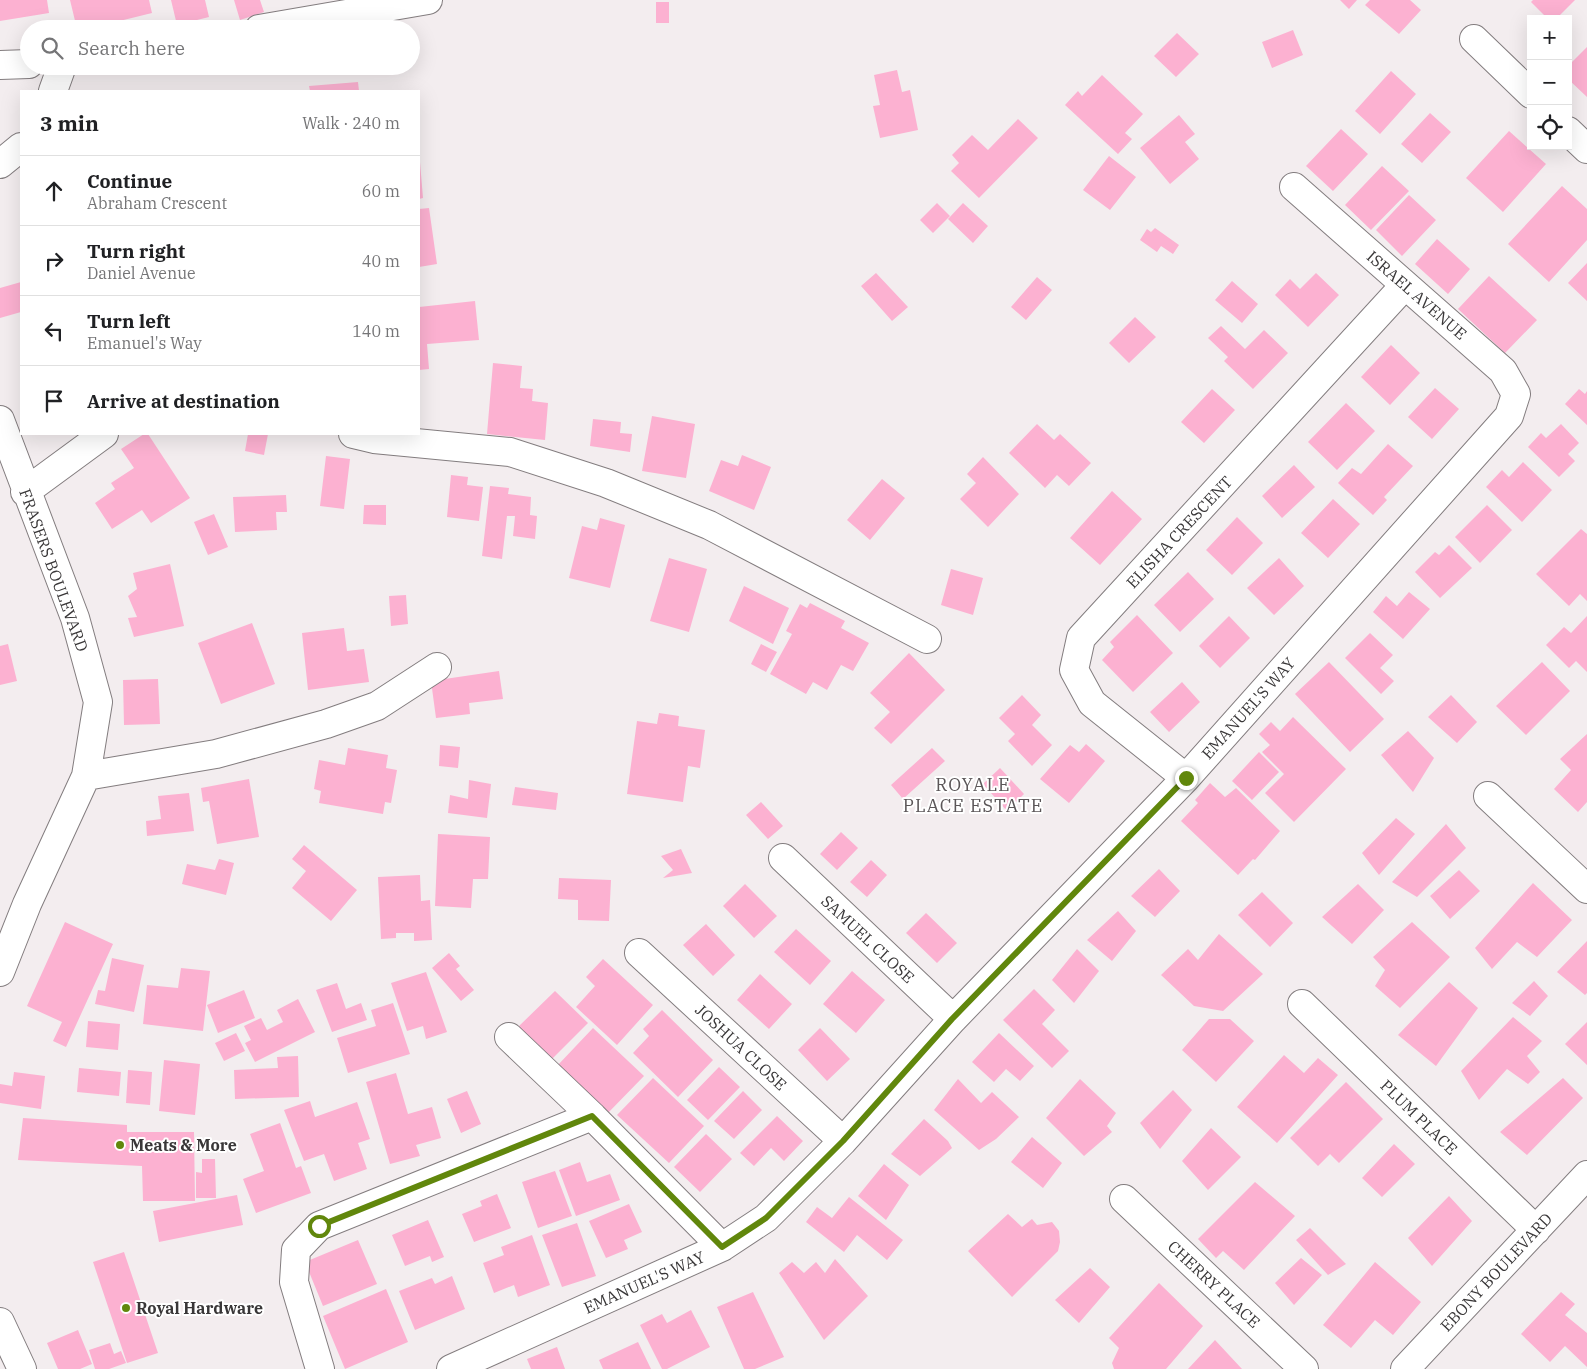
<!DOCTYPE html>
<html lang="en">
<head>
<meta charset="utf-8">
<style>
  :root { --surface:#fff; --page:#f6f6f6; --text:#202124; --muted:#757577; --line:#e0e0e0 }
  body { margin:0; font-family:"IBM Plex Serif",serif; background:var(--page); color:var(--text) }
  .controls { position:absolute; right:15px; top:15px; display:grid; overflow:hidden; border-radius:0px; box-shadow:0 5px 20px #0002 }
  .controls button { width:45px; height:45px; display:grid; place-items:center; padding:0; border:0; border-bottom:1px solid var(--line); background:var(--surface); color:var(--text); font:25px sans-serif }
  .stop { position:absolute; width:15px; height:15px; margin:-11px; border:4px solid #61870c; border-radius:50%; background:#fff }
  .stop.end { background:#61870c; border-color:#fff; box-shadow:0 1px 5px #0008 }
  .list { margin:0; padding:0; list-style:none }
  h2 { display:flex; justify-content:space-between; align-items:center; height:65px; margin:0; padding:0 20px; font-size:21px }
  h2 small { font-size:16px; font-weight:400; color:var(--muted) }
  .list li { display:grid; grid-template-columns:32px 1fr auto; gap:15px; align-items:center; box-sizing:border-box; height:70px; padding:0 20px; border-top:1px solid var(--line) }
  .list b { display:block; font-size:19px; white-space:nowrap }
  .list p { margin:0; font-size:16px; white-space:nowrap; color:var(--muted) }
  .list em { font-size:16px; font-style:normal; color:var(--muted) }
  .icon { flex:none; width:28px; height:28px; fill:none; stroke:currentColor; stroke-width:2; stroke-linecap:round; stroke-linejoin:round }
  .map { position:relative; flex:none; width:1587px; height:1369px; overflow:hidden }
  .search { position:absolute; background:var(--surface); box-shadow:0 5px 20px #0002; left:20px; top:20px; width:400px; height:55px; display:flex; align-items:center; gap:12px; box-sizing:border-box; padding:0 18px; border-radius:28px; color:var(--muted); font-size:19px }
  .panel { position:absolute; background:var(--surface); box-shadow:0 5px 20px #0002; left:20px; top:90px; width:400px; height:345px; border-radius:0px }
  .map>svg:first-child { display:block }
  .building { fill:#fcb1d1 }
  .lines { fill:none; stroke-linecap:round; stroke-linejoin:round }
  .minor-casing { stroke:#837d7f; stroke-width:30 }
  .secondary-casing { stroke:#837d7f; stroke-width:30 }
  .minor { stroke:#fff; stroke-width:28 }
  .secondary { stroke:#fff; stroke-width:28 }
  .route { stroke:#61870c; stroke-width:6 }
  .poi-dot { fill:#61870c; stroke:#fff; stroke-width:2 }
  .labels { text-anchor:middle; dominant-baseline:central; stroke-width:4; stroke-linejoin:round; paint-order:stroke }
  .street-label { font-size:16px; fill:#393738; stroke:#fff }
  .poi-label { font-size:16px; font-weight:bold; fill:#393738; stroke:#fff; text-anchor:start }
  .neighbourhood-label { font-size:18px; letter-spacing:1px; fill:#5b5658; stroke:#fff }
</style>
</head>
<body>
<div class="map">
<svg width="1587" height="1369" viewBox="0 0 1587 1369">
  <rect width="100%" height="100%" fill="#f3edef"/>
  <path class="building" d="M0,0H47L49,13L0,21Z
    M70,0H149L152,13L87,29H77Z
    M171,0H205L209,17L177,25Z
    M234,0H260L264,12L240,20Z
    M1340,0H1357L1349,9Z
    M1370,0H1410L1421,10L1399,34L1365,5Z
    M1533,0H1575L1556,19H1548L1531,2Z
    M656,2H669V23H656Z
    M1293,30L1303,55L1272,68L1262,42Z
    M1177,33L1199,54L1176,77L1154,56Z
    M1587,47V97L1568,79V66Z
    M897,70L902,92L910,90L918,130L880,138L873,106L880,105L874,75Z
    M1391,71L1416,94L1380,134L1355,111Z
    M1102,75L1143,114L1125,133L1132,139L1118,154L1065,105L1078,91L1082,96Z
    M358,82L359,91H310L309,86Z
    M1430,113L1451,132L1422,163L1401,144Z
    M1179,115L1195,134L1185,142L1199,159L1170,184L1140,148Z
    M1018,119L1038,138L979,198L951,171L959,163L952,155L972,135L988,150Z
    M1341,129L1368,154L1333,191L1306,166Z
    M1509,131L1546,164L1503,212L1466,178Z
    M419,150L423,198L419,199Z
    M1109,156L1136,177L1110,210L1083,190Z
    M1382,166L1409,191L1371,230L1345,205Z
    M1562,186L1587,209V240L1549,282L1508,244Z
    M1409,195L1436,220L1402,256L1376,230Z
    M937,203L950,216L933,233L920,220Z
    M963,203L988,226L973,243L948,219Z
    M429,208L437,264L419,267V209Z
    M1155,228L1179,245L1173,254L1161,246L1157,252L1140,240L1147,229L1151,232Z
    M1437,239L1470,269L1448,294L1415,264Z
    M1587,263V301L1568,283Z
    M876,273L908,307L892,321L861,286Z
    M1316,273L1339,295L1308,327L1275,295L1290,279L1300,289Z
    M1489,276L1537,320L1505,353L1458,309Z
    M1037,277L1052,290L1026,320L1011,307Z
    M1232,281L1258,304L1242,323L1215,300Z
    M21,282V312L0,318V288Z
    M475,301L479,340L427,344L429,369L419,370V307Z
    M1135,317L1156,337L1129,363L1109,343Z
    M1221,326L1245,349L1264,330L1288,353L1253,389L1224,361L1228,357L1208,338Z
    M1391,345L1420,373L1390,405L1361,377Z
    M493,363L522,366L520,388L533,389L532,401L548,403L545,440L487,434Z
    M1435,388L1459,409L1432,439L1408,417Z
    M1212,389L1235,410L1204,443L1181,422Z
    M1579,389L1585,394L1587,391V425L1565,404Z
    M1346,403L1375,431L1337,470L1308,442Z
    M652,416L695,424L686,478L642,471Z
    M593,419L621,422L620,433L632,434L630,452L590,446Z
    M1037,424L1054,440L1060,434L1091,463L1069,486L1057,475L1045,488L1009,453Z
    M1561,424L1579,443L1568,454L1575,461L1559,477L1528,447L1541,433L1546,438Z
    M144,434H148L190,498L151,523L142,510L112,529L95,503L115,489L111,483L134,468L121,449Z
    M248,434H268L264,455L245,451Z
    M1388,444L1413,466L1384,497L1387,500L1373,515L1338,483L1352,468L1361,474Z
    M742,455L771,467L754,510L709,491L721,460L738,466Z
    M326,456L350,459L344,509L320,506Z
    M983,457L1019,494L988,527L960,499L976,483L967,474Z
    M1523,462L1552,490L1522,522L1486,487L1502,470L1509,477Z
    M1294,465L1315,487L1282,518L1262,496Z
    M451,475L468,477L467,485L483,487L479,521L447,517Z
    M882,479L905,498L870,540L847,520Z
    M490,486L509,488L508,494L531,497L530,515L537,516L535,539L513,536L515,516H507L502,559L482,556Z
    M1112,491L1142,519L1100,565L1070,538Z
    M286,495L287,512H276L277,530L235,532L233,497Z
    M1333,499L1360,524L1328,558L1301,533Z
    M364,505H386V525L363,524Z
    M1487,505L1512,530L1480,563L1455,537Z
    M214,514L228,547L208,555L194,522Z
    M1237,517L1263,543L1232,575L1206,550Z
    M600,518L625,525L610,588L569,578L582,526L597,530Z
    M1581,529L1587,534V601L1580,594L1569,606L1536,574Z
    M1449,545L1472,568L1440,598L1415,572L1435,552L1439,555Z
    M669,558L707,569L689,632L650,621Z
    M1279,558L1304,586L1274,615L1247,588Z
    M170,564L184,626L134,637L128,618L137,617L128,596L137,589L133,573Z
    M951,569L983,578L973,615L941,605Z
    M1188,572L1214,599L1180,632L1154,605Z
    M744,586L789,608L773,644L729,621Z
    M1409,592L1430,609L1403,639L1373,612L1386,596L1397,606Z
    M406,595L408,624L391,626L389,596Z
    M810,603L845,621L841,628L869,643L853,671L841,665L827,690L813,682L806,694L770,674L792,634L786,631L800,604L807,608Z
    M1137,615L1173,653L1133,692L1102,660L1114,647L1110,642Z
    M1229,616L1250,638L1220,668L1199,646Z
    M1587,616V672L1576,661L1569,668L1546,645L1564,627L1571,633Z
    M252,623L275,684L221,704L198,643Z
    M344,628L347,651L364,649L369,682L308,690L302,633Z
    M1370,633L1393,655L1380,668L1394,681L1381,694L1345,658Z
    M8,644L17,681L0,685V646Z
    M761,644L777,652L766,672L751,664Z
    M909,653L945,690L891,744L874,728L890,712L870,693Z
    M1329,662L1384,719L1350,752L1295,694Z
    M1542,662L1570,691L1526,735L1496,706Z
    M499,671L503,699L469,703L470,714L436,718L431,681Z
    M158,679L160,724L124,725L123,680Z
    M1182,682L1200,702L1169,732L1150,712Z
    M1022,695L1041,715L1032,725L1052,745L1032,766L1008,741L1015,734L999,718Z
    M1451,695L1477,722L1457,743L1428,717Z
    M659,713L679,716L678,726L705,730L700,768L688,766L683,802L627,794L637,721L657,724Z
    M1293,717L1346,769L1294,822L1265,793L1284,774L1262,752L1270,745L1259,734L1271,722L1280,731Z
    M1408,731L1434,758L1413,792L1381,755Z
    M1587,734V802L1578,812L1554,789L1571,770L1560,759Z
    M1086,744L1105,761L1069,803L1040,779L1070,745L1079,752Z
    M440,745L460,747L458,768L439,766Z
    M348,748L388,755L386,768L397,770L391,803L385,802L383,814L319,803L321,791L314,789L319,760L345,765Z
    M932,748L945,761L903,799L891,785Z
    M1259,752L1279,772L1252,800L1232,781Z
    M1000,768L1024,794L1007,811L983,784Z
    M249,779L259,837L217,844L209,801L203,802L201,788Z
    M469,780L491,784L487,818L448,813L450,795L468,799Z
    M1210,783L1225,797L1236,788L1280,831L1255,860L1253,859L1238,875L1181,821L1198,803L1195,800Z
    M515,787L558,793L556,810L512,805Z
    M189,793L194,831L147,836L146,821L161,819L158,796Z
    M761,802L783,826L768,839L746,815Z
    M1396,818L1415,834L1379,875L1362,853Z
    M1446,824L1466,848L1417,897L1392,882Z
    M841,832L858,848L837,870L820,854Z
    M438,834L490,837L488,879H473L471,908L435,906Z
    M304,845L357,890L331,921L292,888L306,871L292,859Z
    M681,849L692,873L663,878L673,870L661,856Z
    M219,859L234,863L226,895L182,884L187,864L215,870Z
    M871,860L887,875L867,897L850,882Z
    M1159,869L1180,891L1155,917L1131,896Z
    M1459,870L1480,891L1450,919L1430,896Z
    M420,875L421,901L430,900L432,940L414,941V933H396V938L381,939L378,877Z
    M559,878L611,880L609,921L578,920V900L558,899Z
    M1533,883L1572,920L1537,957L1517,942L1492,969L1475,948Z
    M745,884L777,916L754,938L723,906Z
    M1358,884L1384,910L1352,944L1322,917Z
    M1262,892L1293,923L1270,947L1238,915Z
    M1118,911L1136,931L1112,961L1087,940Z
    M926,913L957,943L937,963L906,933Z
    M65,922L113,944L66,1047L53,1041L62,1022L27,1006Z
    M1412,922L1450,957L1400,1008L1375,986L1385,970L1373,957Z
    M706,924L735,955L713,976L683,945Z
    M796,929L831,961L810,985L774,952Z
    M1219,934L1263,974L1223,1011L1194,1006L1161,975L1188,949L1198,960Z
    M1587,941V993L1585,995L1557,972Z
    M1077,949L1099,971L1074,1003L1052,980Z
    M449,953L460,966L456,969L474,990L461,1001L432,968Z
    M112,958L144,965L134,1012L95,1004L98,990L105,991Z
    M603,959L653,1005L617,1045L576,1007L595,986L586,977Z
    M181,968L210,971L203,1031L143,1024L147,985L178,988Z
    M852,971L885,1000L856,1033L823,1004Z
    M426,972L447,1032L426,1039L423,1026L407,1031L391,983Z
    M760,974L792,1004L769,1029L737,1000Z
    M1534,981L1548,996L1530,1016L1512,1003Z
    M1449,982L1478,1008L1436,1066L1398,1035Z
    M337,983L346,1009L361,1003L367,1020L332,1032L316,990Z
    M1034,989L1055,1010L1042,1024L1069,1051L1052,1068L1003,1020Z
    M244,990L255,1018L218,1033L207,1005Z
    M555,991L588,1023L550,1061L517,1028Z
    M298,999L315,1032L255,1062L245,1043L251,1040L244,1026L261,1018L267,1030L283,1022L277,1010Z
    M393,1003L410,1054L348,1073L337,1038L376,1026L371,1010Z
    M662,1010L713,1060L678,1097L633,1053L649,1036L643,1029Z
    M1513,1017L1542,1041L1527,1056L1540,1072L1528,1084L1507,1069L1479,1100L1461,1071Z
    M1209,1019H1230L1254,1041L1216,1082L1182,1050Z
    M88,1021L120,1024L118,1050L86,1047Z
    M1587,1022V1065L1565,1044Z
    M593,1028L644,1076L607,1114L557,1066Z
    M820,1028L850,1059L827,1081L798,1050Z
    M236,1033L245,1051L224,1061L215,1043Z
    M999,1033L1034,1066L1020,1081L1006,1069L994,1082L972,1062Z
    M1284,1055L1304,1073L1318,1058L1338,1075L1277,1143L1237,1107Z
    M298,1056L299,1097L235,1099L234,1070L278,1068L277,1057Z
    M164,1060L200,1064L195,1115L159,1111Z
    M719,1067L740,1087L708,1120L687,1100Z
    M79,1068L121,1072L119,1096L77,1092Z
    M128,1070L152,1072L150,1105L126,1103Z
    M14,1072L45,1076L41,1109L0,1103V1084L12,1086Z
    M396,1073L408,1114L432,1107L441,1138L416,1145L420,1156L390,1164L366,1082Z
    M653,1078L704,1126L669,1163L617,1115Z
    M1563,1078L1583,1098L1527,1155L1500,1132Z
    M958,1079L981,1103L992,1092L1019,1117L996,1139L979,1150L934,1110Z
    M1080,1079L1116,1113L1107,1126L1112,1132L1084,1156L1046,1118Z
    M1346,1082L1383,1119L1339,1163L1330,1154L1318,1166L1290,1138Z
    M1173,1090L1192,1110L1160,1149L1140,1123Z
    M467,1091L481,1124L461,1133L447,1099Z
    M743,1091L762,1110L734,1139L714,1121Z
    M310,1101L315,1117L357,1102L370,1139L358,1143L367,1169L334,1181L324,1154L304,1161L284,1110Z
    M777,1116L803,1141L784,1161L771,1148L754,1166L740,1153Z
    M23,1118L127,1125V1132H194L195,1201H143L142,1166L18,1160Z
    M924,1119L948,1141L952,1148L920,1176L891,1154Z
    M280,1123L296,1168L301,1166L311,1193L256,1213L243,1179L264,1171L250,1134Z
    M1211,1128L1241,1157L1208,1190L1182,1161Z
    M706,1134L732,1159L700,1192L674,1167Z
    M1032,1137L1062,1163L1043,1188L1011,1162Z
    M1394,1144L1415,1164L1382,1197L1362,1178Z
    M202,1159H215L216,1198H196V1172L202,1173Z
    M580,1162L587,1182L610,1174L620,1200L576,1216L559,1170Z
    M884,1164L909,1185L886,1220L858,1196Z
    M555,1171L572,1216L538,1228L522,1182Z
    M1255,1182L1295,1216L1244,1270L1223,1251L1216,1258L1198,1239Z
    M497,1194L511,1228L474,1242L462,1214L482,1206L480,1201Z
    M237,1195L243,1225L159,1242L153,1211Z
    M1449,1196L1472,1221L1432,1266L1408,1238Z
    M849,1197L903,1240L887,1260L857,1235L844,1252L806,1222L817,1207L832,1218Z
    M629,1204L642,1232L624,1240L628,1249L606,1258L589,1221Z
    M1008,1214L1022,1227L1032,1219L1037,1225L1052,1222L1059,1231L1060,1242L1058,1251L1012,1297L968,1251Z
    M428,1220L444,1257L432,1262L430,1256L405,1266L392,1235Z
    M577,1223L596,1276L562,1287L542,1235Z
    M1310,1228L1346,1264L1328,1275L1296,1240Z
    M532,1235L550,1285L518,1297L514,1285L494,1293L483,1263L504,1255L501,1247Z
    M358,1240L377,1284L323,1306L305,1262Z
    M124,1252L158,1353L127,1363L93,1262Z
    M1301,1258L1322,1275L1294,1305L1275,1283Z
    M835,1259L868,1296L824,1340L779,1273L792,1262L804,1273L816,1262L825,1273Z
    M1375,1262L1421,1302L1393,1335L1375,1320L1351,1348L1323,1325Z
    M1090,1268L1110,1287L1079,1323L1055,1300Z
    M452,1276L465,1309L415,1330L399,1291L432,1278L435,1284Z
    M1159,1283L1203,1326L1166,1369H1114L1112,1363L1119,1348L1109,1338Z
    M386,1289L408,1342L345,1369L323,1316Z
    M753,1292L784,1357L755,1369H744L717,1307Z
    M1561,1292L1575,1304L1565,1315L1587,1333V1367L1565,1346L1550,1362L1521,1334Z
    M691,1310L710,1347L667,1369H662L640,1325L662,1314L667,1323Z
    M78,1330L92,1364L80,1369H58L47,1343Z
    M1215,1340L1242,1369H1188Z
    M638,1342L651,1369H603L599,1360Z
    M110,1343L114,1354L121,1351L126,1363L109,1369H95L89,1350Z
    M557,1347L565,1369H531L527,1359Z"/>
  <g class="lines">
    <defs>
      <path id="minor" d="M259,29L428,0
        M1474,39L1531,94
        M0,65L29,64
        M53,91L62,66
        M1568,131L1587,149
        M0,164L21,147
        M0,420L75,618L98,702L86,776L27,904L0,972
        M353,434L374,439L510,452L606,483L709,525L927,639
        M25,492L104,434
        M86,776L216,754L326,724L377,706L437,667
        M1186,778L1092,703L1074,670L1081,638L1405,285
        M1488,796L1587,889
        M783,858L953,1019
        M639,953L843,1141
        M1302,1004L1536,1230
        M509,1037L592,1116L722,1247
        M1124,1199L1304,1369
        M320,1369L294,1282L296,1250L319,1226L592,1116
        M451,1369L722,1247L766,1218L843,1141L953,1019L1186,778L1509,416L1516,394L1503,371L1294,187
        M1405,1369L1587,1175"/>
      <path id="secondary" d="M0,1322L22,1369"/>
    </defs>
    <use href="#minor" class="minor-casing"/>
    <use href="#secondary" class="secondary-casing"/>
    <use href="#minor" class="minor"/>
    <use href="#secondary" class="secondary"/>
  </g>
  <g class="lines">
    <path class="route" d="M319,1226L592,1116L722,1247L766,1218L843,1141L952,1019L1186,778"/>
  </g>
  <g class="poi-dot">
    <circle cx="120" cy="1145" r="5"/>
    <circle cx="126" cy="1308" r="5"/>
  </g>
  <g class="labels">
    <g class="street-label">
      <text transform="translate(1417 295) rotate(41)">ISRAEL AVENUE</text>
      <text transform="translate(1179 532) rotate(-47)">ELISHA CRESCENT</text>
      <text transform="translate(54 570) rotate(70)">FRASERS BOULEVARD</text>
      <text transform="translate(1248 708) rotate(-48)">EMANUEL'S WAY</text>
      <text transform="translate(868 939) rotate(43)">SAMUEL CLOSE</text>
      <text transform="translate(741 1047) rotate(43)">JOSHUA CLOSE</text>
      <text transform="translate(1419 1117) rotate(44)">PLUM PLACE</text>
      <text transform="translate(1496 1272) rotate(-47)">EBONY BOULEVARD</text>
      <text transform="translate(644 1282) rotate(-24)">EMANUEL'S WAY</text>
      <text transform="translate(1214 1284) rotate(43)">CHERRY PLACE</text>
    </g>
    <g class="poi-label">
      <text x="130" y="1145">Meats &amp; More</text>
      <text x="136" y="1308">Royal Hardware</text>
    </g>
    <g class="neighbourhood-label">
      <text x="973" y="784">ROYALE<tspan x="973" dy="21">PLACE ESTATE</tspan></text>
    </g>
  </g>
</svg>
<div class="controls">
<button>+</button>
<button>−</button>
<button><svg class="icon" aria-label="locate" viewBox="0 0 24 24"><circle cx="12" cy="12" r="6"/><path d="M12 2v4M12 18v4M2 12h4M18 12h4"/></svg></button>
</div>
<div class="stop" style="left:319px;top:1226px"></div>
<div class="stop end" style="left:1186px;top:778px"></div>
<div class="search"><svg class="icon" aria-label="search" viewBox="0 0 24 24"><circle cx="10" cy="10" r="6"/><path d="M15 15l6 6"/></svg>Search here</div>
<section class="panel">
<h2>3 min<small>Walk · 240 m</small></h2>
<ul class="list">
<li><svg class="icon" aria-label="ahead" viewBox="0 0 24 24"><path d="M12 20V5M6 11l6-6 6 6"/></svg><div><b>Continue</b><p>Abraham Crescent</p></div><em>60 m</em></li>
<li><svg class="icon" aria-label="right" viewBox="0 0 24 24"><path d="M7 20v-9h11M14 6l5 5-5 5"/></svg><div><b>Turn right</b><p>Daniel Avenue</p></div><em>40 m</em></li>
<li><svg class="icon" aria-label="left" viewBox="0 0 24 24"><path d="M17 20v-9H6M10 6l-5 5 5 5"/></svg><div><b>Turn left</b><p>Emanuel's Way</p></div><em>140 m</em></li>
<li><svg class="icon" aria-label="arrive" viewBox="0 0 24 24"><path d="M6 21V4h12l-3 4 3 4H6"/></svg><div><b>Arrive at destination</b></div></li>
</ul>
</section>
</div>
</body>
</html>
